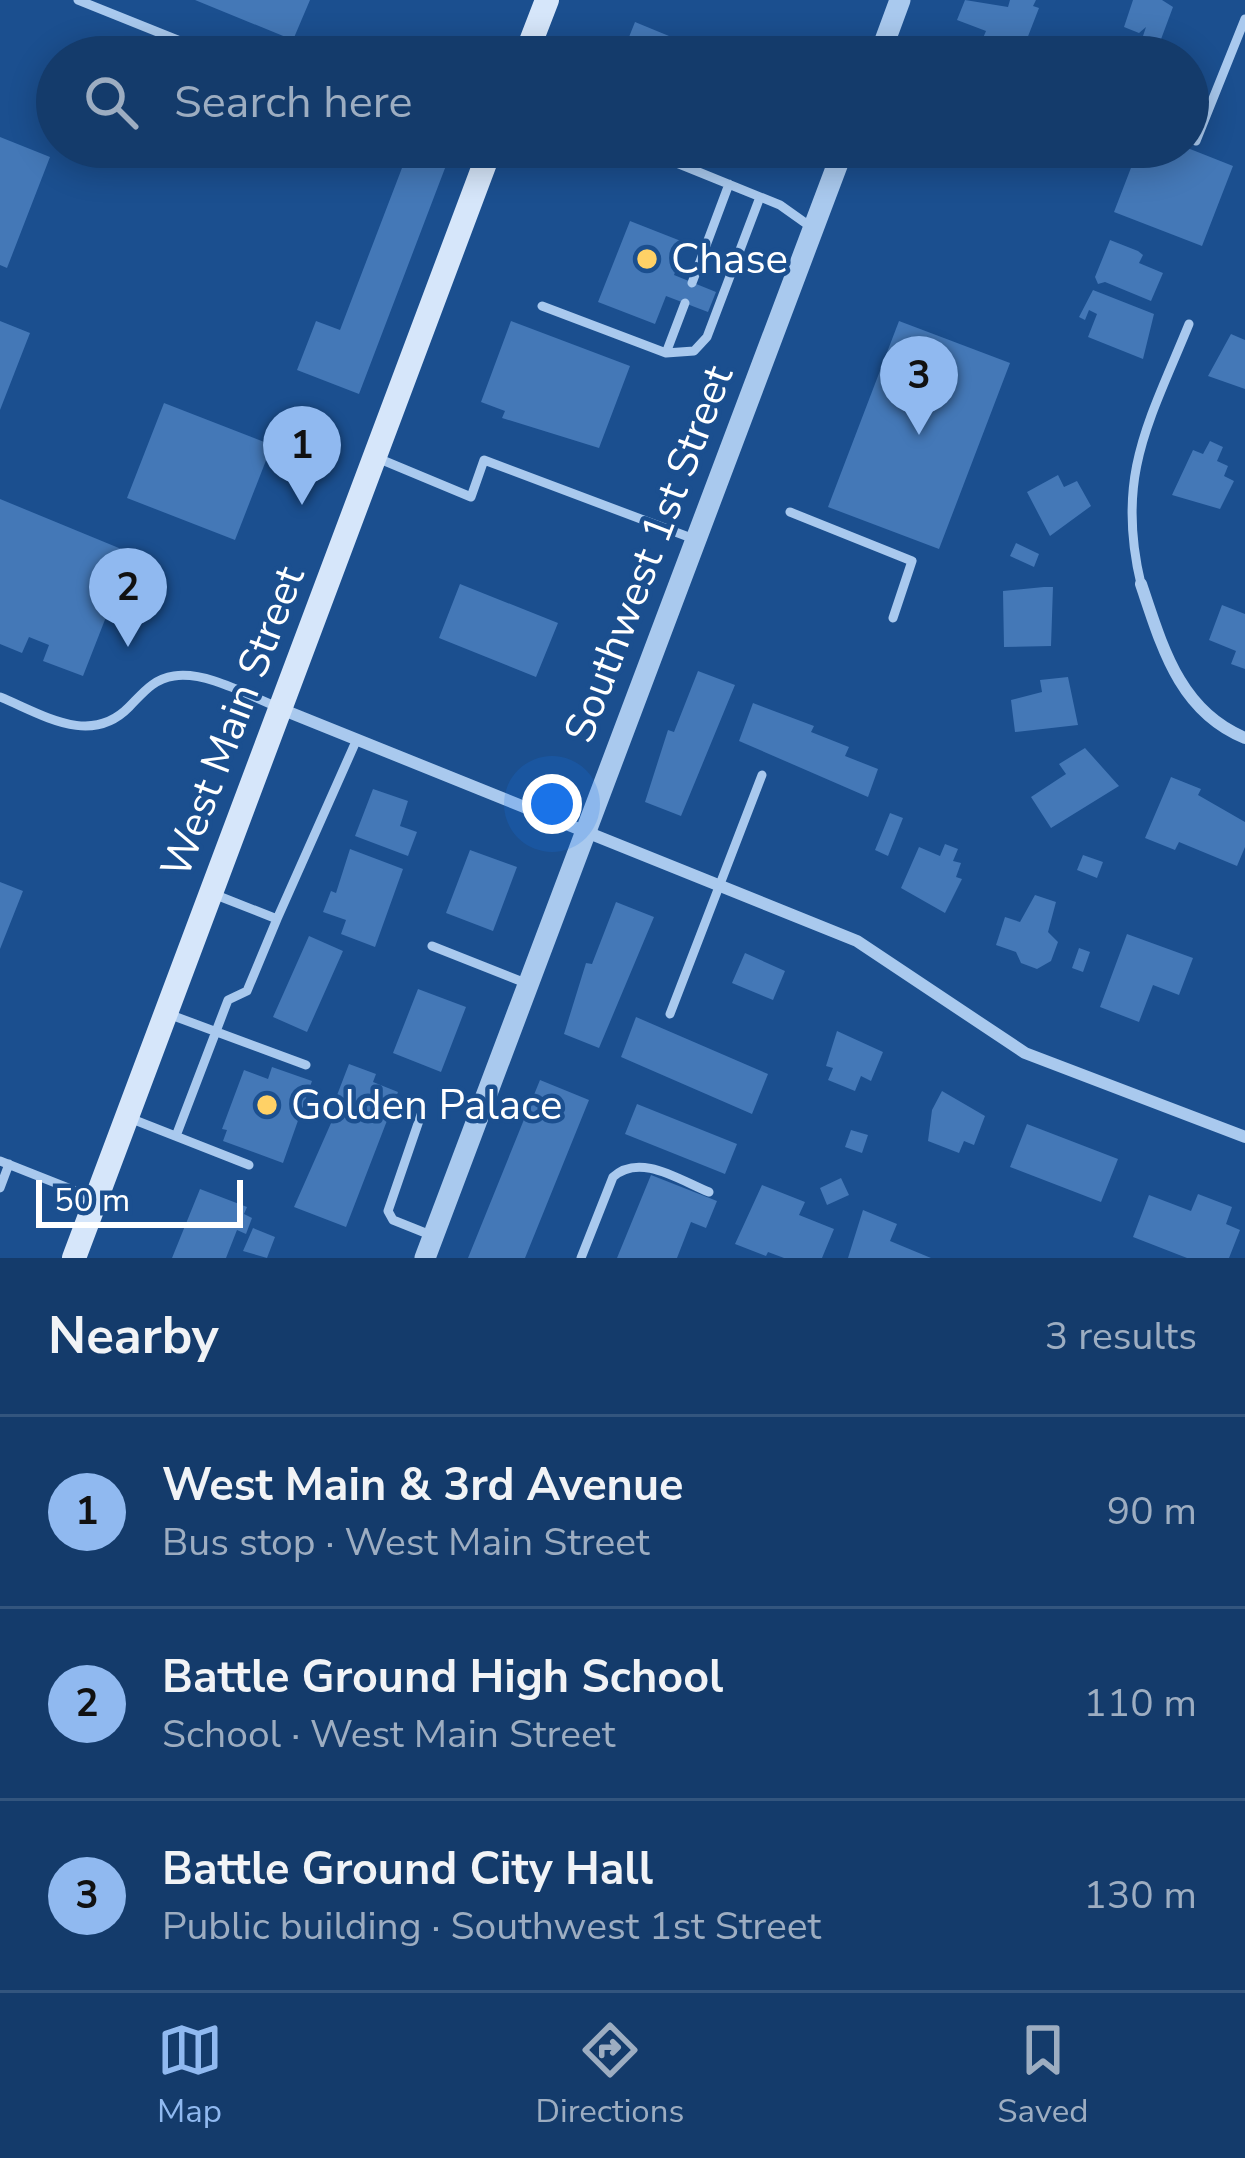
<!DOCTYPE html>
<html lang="en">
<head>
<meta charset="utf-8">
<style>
  :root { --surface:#143b6b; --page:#1d4271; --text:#f1f3f6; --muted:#9dadc1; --line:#33557e; --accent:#90b9f0 }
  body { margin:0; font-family:"Nunito Sans",sans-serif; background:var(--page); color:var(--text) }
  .scale { position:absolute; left:36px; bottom:30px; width:207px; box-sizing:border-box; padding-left:12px; border:6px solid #fff; border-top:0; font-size:33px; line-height:42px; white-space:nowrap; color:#fff; -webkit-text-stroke:9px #1b4f8f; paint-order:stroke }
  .you { position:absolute; left:552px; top:804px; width:42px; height:42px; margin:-30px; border:9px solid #fff; border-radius:50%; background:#1a73e8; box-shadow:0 0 0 18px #1a73e833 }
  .badge { display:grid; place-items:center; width:78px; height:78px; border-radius:50%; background:var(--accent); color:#111; font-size:39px; font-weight:700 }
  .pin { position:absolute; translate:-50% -99px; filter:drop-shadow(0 3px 6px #0008) }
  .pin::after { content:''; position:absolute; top:63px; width:42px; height:36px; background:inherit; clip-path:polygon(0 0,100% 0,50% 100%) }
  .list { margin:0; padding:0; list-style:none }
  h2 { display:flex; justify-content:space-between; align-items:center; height:156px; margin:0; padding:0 48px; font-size:51px }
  h2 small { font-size:39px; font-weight:400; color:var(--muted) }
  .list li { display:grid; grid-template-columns:78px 1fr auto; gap:36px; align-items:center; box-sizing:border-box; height:192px; padding:0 48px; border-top:3px solid var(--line) }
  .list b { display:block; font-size:45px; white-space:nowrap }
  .list p { margin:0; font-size:39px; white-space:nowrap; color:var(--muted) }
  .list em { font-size:39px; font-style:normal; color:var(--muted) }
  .icon { flex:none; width:66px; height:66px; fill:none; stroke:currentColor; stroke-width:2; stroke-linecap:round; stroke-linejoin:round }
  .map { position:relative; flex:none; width:1245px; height:1258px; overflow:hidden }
  .search { position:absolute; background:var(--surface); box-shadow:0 6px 30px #0003; left:36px; right:36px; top:36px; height:132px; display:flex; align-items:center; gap:30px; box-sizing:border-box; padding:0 42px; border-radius:66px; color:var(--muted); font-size:45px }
  .sheet { height:732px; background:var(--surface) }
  nav { display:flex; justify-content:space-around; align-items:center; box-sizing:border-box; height:168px; border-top:3px solid var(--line); background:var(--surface); font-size:33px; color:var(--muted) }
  nav a { display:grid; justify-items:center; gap:6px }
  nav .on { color:var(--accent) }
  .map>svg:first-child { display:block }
  .building { fill:#4478b7 }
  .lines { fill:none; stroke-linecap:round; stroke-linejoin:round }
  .service { stroke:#a9c9ee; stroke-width:9 }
  .minor { stroke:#a9c9ee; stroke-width:12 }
  .tertiary { stroke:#a9c9ee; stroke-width:21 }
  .secondary { stroke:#d6e6fa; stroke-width:24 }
  .poi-dot { fill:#ffd166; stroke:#1b4f8f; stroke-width:4.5 }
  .labels { text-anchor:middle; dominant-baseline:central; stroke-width:9; stroke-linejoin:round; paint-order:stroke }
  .poi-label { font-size:42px; fill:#fff; stroke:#1b4f8f; text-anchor:start }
  .street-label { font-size:42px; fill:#fff; stroke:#1b4f8f }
</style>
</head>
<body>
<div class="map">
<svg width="1245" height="1258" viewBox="0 0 1245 1258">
  <rect width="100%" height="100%" fill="#1b4f8f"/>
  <path class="building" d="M195,0H310L293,40Z
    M965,0L1008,7L1010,0H1036L1033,6L1039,8L1020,57L980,45L986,31L957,20Z
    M1133,0H1162L1173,7L1160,42L1143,36L1146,27L1139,33L1124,27Z
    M635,22L720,57H621Z
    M1109,36L1134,45L1130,57H1102Z
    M961,41L977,48L974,57L955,55Z
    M0,137L50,157L7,268L0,265Z
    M410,147L450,155L359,394L297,370L316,321L340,330Z
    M1139,147H1185L1233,166L1202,246L1114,212Z
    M630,221L686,243L674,275L716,292L708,312L666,296L655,324L598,302Z
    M1110,240L1138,251L1143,255L1139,263L1163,273L1151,301L1105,282L1098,284L1095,277Z
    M1093,290L1154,314L1143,359L1088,337L1097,314L1089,310L1085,320L1079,317Z
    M0,321L30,333L0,410Z
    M511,321L630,366L599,448L502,418L505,411L481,402Z
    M899,321L1010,363L939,549L828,507Z
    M1231,334L1245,340V389L1208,376Z
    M164,403L272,445L235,540L127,498Z
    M1210,441L1223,447L1217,461L1228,466L1224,476L1234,481L1220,509L1172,495L1193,450L1203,454Z
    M1058,475L1064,487L1077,481L1091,506L1050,536L1027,492Z
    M0,499L131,553L83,676L43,661L49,645L29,637L22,653L0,644Z
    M1016,543L1039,554L1034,567L1010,556Z
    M460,584L558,623L536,677L439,638Z
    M1044,587H1053L1051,646L1004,647L1003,591Z
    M1222,605L1245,614V669L1231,664L1236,651L1209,640Z
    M698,671L735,685L681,816L645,802L668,730L674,732Z
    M1068,677L1078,725L1015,732L1011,700L1042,692L1040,680Z
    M753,703L814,726L811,732L849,747L845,756L878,769L868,797L739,741Z
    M1085,748L1119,786L1051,828L1031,797L1066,774L1059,764Z
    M1171,777L1201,789L1198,795L1245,822V847L1237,866L1179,842L1175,850L1145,838Z
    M373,789L408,801L400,826L417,832L408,856L355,836Z
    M890,813L903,818L888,856L875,850Z
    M945,844L958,849L953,861L961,863L956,877L962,879L945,913L901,888L919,847L940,856Z
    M350,849L403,869L375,947L341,934L346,920L323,912L331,891L336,893Z
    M470,850L517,867L493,931L446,913Z
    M1083,855L1103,862L1097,878L1077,870Z
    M0,882L23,891L0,949Z
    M1035,895L1056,902L1048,932L1058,942L1051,961L1037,969L1021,963L1016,952L996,945L1005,917L1020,922Z
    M616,902L654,917L599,1048L564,1034L586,963L592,964Z
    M1127,934L1193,958L1179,995L1153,985L1139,1022L1100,1007Z
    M309,936L343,951L307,1032L273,1017Z
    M1079,948L1090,952L1083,972L1072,968Z
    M745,953L785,971L773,1000L732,983Z
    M418,989L466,1007L441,1072L393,1053Z
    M636,1017L768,1074L752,1114L621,1057Z
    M837,1031L883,1052L871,1081L861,1076L855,1091L828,1080L833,1068L826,1066Z
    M349,1064L376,1074L373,1082L398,1092L346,1227L294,1207L339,1105L334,1103Z
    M272,1067L312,1081L283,1163L223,1141L227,1130L222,1129L244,1070L268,1079Z
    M540,1080L589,1100L525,1258H468Z
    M942,1091L985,1116L974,1145L964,1141L959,1153L928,1141L932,1110Z
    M637,1104L737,1144L725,1174L625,1134Z
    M1027,1124L1118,1159L1101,1202L1010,1167Z
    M851,1130L868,1135L862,1153L845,1147Z
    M651,1175L717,1201L706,1228L691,1222L677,1258H617Z
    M841,1178L849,1195L827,1205L820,1188Z
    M762,1185L805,1202L799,1215L834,1229L822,1258H784L768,1252L766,1256L735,1244Z
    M200,1189L247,1207L244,1214L252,1218L246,1234L237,1230L226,1258H172Z
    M1198,1194L1232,1207L1226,1224L1240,1230L1229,1258H1187L1133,1237L1149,1195L1191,1211Z
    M863,1210L897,1224L890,1241L931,1258H848Z
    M253,1228L275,1237L267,1258L243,1251Z"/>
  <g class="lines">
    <path class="service" d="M78,0L220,57
      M1196,141L1245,19
      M637,147L780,205L811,227
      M692,283L729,184
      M542,306L666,353L694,351L707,337L760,197
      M666,353L685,303
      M375,457L471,497L484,460L694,539
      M790,512L912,561L893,618
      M1141,584C1115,476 1149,422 1189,324
      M0,697C42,714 90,747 129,707C143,693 153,679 174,676C207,671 249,696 280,708
      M216,895L277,919L357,739
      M432,946L528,984
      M670,1014L762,775
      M171,1015L306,1065
      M422,1112L388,1211L393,1220L433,1236
      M132,1119L249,1165
      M176,1136L228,1000L247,991L277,919
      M0,1161L96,1199
      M0,1188L9,1164
      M581,1258L613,1177C640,1152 681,1181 709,1192"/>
    <path class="minor" d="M1141,584C1162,646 1179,711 1245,738
      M281,709L857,941L1025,1053L1245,1137"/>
    <path class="tertiary" d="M879,57L900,0
      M425,1258L844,147"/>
    <path class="secondary" d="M525,57L547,0
      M74,1258L491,147"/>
  </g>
  <g class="poi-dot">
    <circle cx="647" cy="259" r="12"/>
    <circle cx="267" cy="1105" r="12"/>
  </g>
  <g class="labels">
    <g class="poi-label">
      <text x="671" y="259">Chase</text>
      <text x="291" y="1105">Golden Palace</text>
    </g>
    <g class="street-label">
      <text transform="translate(649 554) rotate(-69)">Southwest 1st Street</text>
      <text transform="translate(233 722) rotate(-69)">West Main Street</text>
    </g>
  </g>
</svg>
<div class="scale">50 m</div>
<div class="you"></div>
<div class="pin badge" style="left:302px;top:505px">1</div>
<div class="pin badge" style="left:128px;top:647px">2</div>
<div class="pin badge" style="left:919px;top:435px">3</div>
<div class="search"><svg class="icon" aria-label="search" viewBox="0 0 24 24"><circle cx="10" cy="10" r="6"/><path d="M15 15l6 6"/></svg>Search here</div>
</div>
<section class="sheet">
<h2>Nearby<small>3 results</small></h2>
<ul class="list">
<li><span class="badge">1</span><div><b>West Main &amp; 3rd Avenue</b><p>Bus stop · West Main Street</p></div><em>90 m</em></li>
<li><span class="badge">2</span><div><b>Battle Ground High School</b><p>School · West Main Street</p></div><em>110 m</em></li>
<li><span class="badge">3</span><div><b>Battle Ground City Hall</b><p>Public building · Southwest 1st Street</p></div><em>130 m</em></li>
</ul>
</section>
<nav>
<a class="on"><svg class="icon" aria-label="map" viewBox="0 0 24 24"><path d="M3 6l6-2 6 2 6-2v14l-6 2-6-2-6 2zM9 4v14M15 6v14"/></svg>Map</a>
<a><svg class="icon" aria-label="directions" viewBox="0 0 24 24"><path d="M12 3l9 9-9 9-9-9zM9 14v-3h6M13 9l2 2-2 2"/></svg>Directions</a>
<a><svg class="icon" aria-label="saved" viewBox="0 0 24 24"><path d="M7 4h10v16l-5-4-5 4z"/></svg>Saved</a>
</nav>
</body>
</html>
